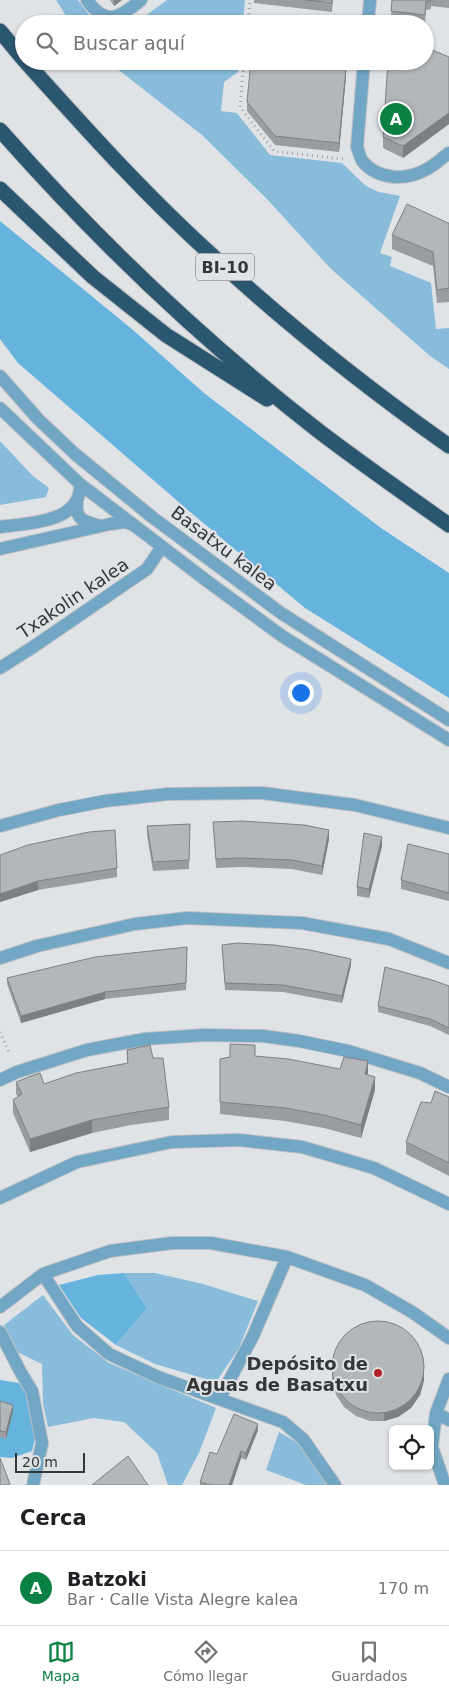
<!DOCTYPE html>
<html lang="es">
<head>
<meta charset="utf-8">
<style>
  :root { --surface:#fff; --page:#f2f2f2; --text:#202124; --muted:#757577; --line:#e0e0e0; --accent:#0b8043 }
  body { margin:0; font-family:"DejaVu Sans",sans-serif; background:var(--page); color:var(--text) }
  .controls { position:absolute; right:15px; bottom:15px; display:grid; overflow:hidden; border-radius:8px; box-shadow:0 1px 4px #0004 }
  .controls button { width:45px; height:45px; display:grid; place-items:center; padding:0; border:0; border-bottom:1px solid var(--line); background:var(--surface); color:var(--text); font:25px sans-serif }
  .scale { position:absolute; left:15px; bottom:12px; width:70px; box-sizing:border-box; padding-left:5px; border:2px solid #353637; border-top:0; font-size:14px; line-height:18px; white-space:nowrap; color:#353637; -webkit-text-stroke:4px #e0e3e6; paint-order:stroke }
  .you { position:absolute; left:300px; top:692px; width:18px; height:18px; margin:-12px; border:4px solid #fff; border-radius:50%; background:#1a73e8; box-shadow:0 0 0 8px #1a73e833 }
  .badge { display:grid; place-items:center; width:32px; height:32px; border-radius:50%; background:var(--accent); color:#fff; font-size:16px; font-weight:700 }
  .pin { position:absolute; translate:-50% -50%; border:2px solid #fff; box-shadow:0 1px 5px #0006 }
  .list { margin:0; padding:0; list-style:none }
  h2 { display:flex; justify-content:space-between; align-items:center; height:65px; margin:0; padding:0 20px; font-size:21px }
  h2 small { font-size:16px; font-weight:400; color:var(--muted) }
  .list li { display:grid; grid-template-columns:32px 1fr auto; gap:15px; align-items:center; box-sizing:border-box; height:75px; padding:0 20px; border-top:1px solid var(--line) }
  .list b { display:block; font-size:19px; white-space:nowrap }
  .list p { margin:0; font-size:16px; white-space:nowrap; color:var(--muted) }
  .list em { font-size:16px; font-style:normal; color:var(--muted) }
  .icon { flex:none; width:28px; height:28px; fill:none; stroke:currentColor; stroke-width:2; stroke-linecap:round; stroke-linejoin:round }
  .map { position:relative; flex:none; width:449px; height:1485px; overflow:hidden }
  .search { position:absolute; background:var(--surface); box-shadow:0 1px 4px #0004; left:15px; right:15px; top:15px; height:55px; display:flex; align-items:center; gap:12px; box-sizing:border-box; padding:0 18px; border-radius:28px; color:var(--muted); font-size:19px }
  .sheet { height:140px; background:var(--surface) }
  nav { display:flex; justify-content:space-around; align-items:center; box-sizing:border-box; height:70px; border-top:1px solid var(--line); background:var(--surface); font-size:14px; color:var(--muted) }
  nav a { display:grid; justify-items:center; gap:2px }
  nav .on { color:var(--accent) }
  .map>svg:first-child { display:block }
  .green { fill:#89bcda }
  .forest { fill:#66b3de }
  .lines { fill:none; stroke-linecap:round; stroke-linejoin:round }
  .minor-casing { stroke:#bec0c3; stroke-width:14 }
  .highway-casing { stroke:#bec0c3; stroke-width:17 }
  .path { stroke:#9fa1a3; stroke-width:3; stroke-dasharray:1 4; stroke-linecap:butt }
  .minor { stroke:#71a6c4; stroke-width:12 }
  .highway { stroke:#2a576f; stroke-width:15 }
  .wall { fill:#9a9d9f }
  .shaded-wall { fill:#7d8082 }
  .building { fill:#b3b7b9; stroke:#7d8082 }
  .poi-dot { fill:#b32228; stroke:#e0e3e6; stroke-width:2 }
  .labels { text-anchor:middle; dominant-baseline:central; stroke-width:4; stroke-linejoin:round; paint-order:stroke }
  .shield { fill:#e0e3e6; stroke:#686a6c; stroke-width:1 }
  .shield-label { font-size:16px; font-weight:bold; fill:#353637 }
  .street-label { font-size:18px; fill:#353637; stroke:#e0e3e6 }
  .poi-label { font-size:18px; font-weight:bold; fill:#353637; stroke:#e0e3e6; text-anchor:end }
</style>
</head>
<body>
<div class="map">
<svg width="449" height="1485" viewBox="0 0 449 1485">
  <rect width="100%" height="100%" fill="#e0e3e6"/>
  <path class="green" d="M56,0H78L96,24H71Z
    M167,0H245L243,24H134Z
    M107,61H239L238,72L224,82L221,111L237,113L270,155L342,163L366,186L379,192L400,196L380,253L392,257L390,266L431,283L436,329L449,328V369L430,356L330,268L267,199L202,135Z
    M0,441L33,476L49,488L46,497L0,505Z
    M124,1273H155L203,1284L258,1301L239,1348L216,1382L155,1364L116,1345L147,1308Z
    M43,1295L73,1335L109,1363L216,1408L199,1453L182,1485H168L157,1453L124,1422L94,1418L48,1427L43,1404L42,1364L17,1352L4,1325Z
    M279,1432L300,1444L329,1485H306L266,1470Z"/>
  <path class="forest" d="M0,221L133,330L204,393L381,528L449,573V698L305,608L189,511L18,363L0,339Z
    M124,1273L147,1308L116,1345L81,1318L59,1285L98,1275Z
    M0,1380L19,1383L31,1400L37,1430L32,1451L12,1458L0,1457Z"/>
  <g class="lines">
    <defs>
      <path id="minor" d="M87,0C106,27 119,18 141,0
        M368,24L370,0
        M364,61L357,147C359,152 360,158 363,162C379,180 406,181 427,169C435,165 442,158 449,153
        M0,376L38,419L75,454L152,517L281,613L449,720
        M0,408L80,484L207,581L282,636L449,740
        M77,503C75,521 86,522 101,526
        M0,527C28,523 82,523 80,484
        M0,549L110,524L125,522L134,525
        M0,668L33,647L147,569L159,551
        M0,826L59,810L105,801L168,794L262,793L355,805L449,828
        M0,958L37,946L135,924L187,918L302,923L389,939L449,963
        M0,1080L17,1072L87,1050L145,1039L205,1035L263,1036L299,1041L348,1051L420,1073L449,1087
        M0,1198L77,1162L172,1142L239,1140L302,1147L374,1168L449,1204
        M43,1274L77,1326L109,1354L158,1377L283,1422L303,1439L335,1485
        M0,1307L43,1274L110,1251L172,1243H211L287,1257L365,1285L412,1312L449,1338
        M0,1332L20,1371L32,1391L42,1443L33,1485
        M220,1398L253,1336L287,1257
        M436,1413L449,1420
        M445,1485L432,1447L436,1413L449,1379"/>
      <path id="highway" d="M0,31L24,60
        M25,61C86,129 147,197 215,258C289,326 367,388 449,446
        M0,130C97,240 204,342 320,432C362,464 405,494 449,525
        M0,189L93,277L166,335L267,399"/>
    </defs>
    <use href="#minor" class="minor-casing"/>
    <use href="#highway" class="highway-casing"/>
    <path class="path" d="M248,24L250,0
      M244,61L240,107L274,151L343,159
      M0,1032L9,1053"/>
    <use href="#minor" class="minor"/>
    <use href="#highway" class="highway"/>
  </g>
  <path class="wall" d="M110,0H122L114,6Z
    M254,0H333L332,12L254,3Z
    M392,0H449V8L431,6V9L426,10L425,23L391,19Z
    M449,57V124L403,158L383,148V137Z
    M329,66L346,76L339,152L275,145L247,111V102Z
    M449,223V302L437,303L433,266L392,249V235Z
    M213,822L329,839L322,875L292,869L241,867L216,868Z
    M190,824L189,869L153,871L147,835V826Z
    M382,846L369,898L357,896V887Z
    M449,854V901L401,889V880Z
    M0,855L117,868V877L38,890L0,902Z
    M222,945L351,965L342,1003L283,992L225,990Z
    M187,947L186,990L105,999L21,1023L7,984V978Z
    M449,986V1035L430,1026L378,1012V1006Z
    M230,1044L255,1056L368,1075L375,1090L361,1138L324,1128L285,1121L220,1114V1059L230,1057Z
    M127,1050L153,1058L169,1107V1120L131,1125L92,1133L30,1152L13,1113V1100L18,1097L16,1094V1082L44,1084L127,1063Z
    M449,1097V1176L406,1154V1142L431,1103Z
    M333,1357L424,1380L420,1395L411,1408L398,1417L384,1421H370L356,1416L344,1407L336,1395L332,1381Z
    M0,1401L13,1411L6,1439L0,1437Z
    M258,1430L246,1460L241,1458L232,1485H200V1482L217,1454Z"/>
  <path class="shaded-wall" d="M114,0H122L114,6Z
    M346,68V76L339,152V143Z
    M449,113V124L403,158V146Z
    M329,830V839L322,875V866Z
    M382,837V846L369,898V889Z
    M38,881V890L0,902V894Z
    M351,959V965L342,1003V996Z
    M105,992V999L21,1023V1016Z
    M368,1061V1073L365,1086V1074Z
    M375,1077V1090L361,1138V1125Z
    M92,1120V1133L30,1152V1139Z
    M424,1371V1380L420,1395L411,1408L398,1417L384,1421V1413Z
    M13,1405V1411L6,1439V1432Z
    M258,1424V1430L246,1460V1453Z
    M241,1451V1458L232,1485H229Z"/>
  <path class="building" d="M306,0H332V3Z
    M392,0H431V1H426L425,15L391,11Z
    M425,47L449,57V113L403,146L383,137L388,61H425Z
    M251,61H329V66L346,68L339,143L275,136L247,102Z
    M407,204L448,223H449V288L437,290L433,252L392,235Z
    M242,821L304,825L329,830L322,866L292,860L241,858L216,859L213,822Z
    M190,824L189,860L153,862L147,826Z
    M115,830L117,868L38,881L0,894V855L28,845L89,832Z
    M364,833L382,837L369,889L357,887Z
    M408,844L449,854V893L401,880Z
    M237,943L274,945L310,950L351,959L342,996L283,985L225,983L222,945Z
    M187,947L186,983L105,992L21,1016L7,978L95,957Z
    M385,967L432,980L449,986V1028L430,1019L378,1006Z
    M230,1044L255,1045V1056L288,1059L340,1069L344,1057L368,1061L365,1074L375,1077L361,1125L324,1115L285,1108L220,1102V1059L230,1057Z
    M150,1045L153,1058H163L169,1107L131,1113L92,1120L30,1139L13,1100L22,1094L16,1082L31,1076L40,1073L44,1084L76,1073L128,1063L127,1050Z
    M435,1091L449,1097V1163L406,1142L421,1102L431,1103Z
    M332 1367a46 46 0 1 1 92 0a46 46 0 1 1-92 0Z
    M0,1401L13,1405L6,1432L0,1431Z
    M234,1414L258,1424L246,1453L241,1451L229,1485H210L200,1482L210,1452L217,1454Z
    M128,1456L148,1485H92Z
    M0,1458L10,1484L7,1485H0Z"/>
  <circle class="poi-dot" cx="378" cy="1373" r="5"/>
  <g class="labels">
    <rect class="shield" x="196" y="253.5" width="58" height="27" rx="4"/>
    <g class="shield-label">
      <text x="225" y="267">BI-10</text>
    </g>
    <g class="street-label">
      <text transform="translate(224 548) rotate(37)">Basatxu kalea</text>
      <text transform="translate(73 598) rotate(-34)">Txakolin kalea</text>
    </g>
    <g class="poi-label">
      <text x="368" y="1363">Depósito de<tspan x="368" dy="21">Aguas de Basatxu</tspan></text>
    </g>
  </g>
</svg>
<div class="controls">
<button><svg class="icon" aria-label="locate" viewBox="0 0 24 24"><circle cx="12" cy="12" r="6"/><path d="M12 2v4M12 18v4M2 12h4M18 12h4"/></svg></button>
</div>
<div class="scale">20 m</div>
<div class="you"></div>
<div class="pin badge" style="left:396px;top:119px">A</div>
<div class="search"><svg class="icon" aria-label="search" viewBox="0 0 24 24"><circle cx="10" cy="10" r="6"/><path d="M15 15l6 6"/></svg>Buscar aquí</div>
</div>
<section class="sheet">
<h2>Cerca<small></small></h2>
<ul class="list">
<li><span class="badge">A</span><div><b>Batzoki</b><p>Bar · Calle Vista Alegre kalea</p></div><em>170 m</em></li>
</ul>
</section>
<nav>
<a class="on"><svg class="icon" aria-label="map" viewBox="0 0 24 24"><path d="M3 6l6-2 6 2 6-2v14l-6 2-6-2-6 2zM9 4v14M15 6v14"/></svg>Mapa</a>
<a><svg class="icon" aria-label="directions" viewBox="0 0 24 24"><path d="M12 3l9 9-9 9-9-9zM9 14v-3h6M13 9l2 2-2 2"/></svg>Cómo llegar</a>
<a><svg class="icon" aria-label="saved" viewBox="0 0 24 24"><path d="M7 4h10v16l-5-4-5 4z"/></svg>Guardados</a>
</nav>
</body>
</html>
